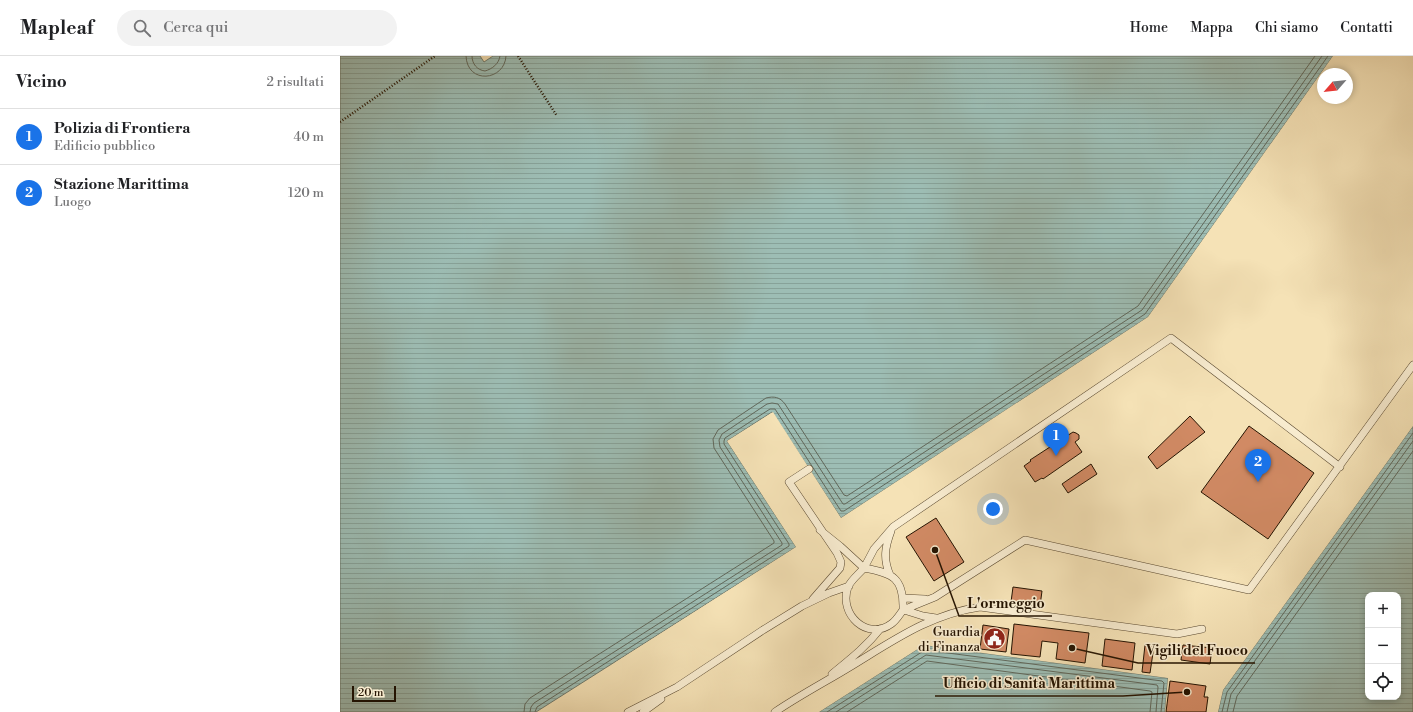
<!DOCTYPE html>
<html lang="it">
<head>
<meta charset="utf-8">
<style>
  :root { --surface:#fff; --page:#f2f2f2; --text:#202124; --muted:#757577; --line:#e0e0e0; --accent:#1a73e8 }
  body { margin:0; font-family:"Libre Bodoni",serif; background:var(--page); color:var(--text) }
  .controls { position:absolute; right:12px; bottom:12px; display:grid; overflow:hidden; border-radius:8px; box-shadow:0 2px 6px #0003 }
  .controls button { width:36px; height:36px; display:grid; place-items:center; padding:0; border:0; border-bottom:1px solid var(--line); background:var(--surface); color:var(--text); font:20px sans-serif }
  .compass { position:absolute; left:977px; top:12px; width:36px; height:36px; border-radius:50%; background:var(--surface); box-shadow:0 2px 6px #0003; rotate:242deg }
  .scale { position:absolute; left:12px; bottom:10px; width:44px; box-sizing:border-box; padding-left:4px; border:2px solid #251402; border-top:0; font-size:11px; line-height:14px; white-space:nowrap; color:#251402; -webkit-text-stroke:3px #f8ecd0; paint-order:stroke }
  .you { position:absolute; left:653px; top:453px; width:14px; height:14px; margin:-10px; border:3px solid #fff; border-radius:50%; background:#1a73e8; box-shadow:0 0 0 6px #1a73e833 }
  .badge { display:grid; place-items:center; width:26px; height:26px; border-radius:50%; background:var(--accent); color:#fff; font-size:13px; font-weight:700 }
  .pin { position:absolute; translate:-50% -33px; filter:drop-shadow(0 1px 2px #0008) }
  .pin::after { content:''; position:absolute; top:21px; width:14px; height:12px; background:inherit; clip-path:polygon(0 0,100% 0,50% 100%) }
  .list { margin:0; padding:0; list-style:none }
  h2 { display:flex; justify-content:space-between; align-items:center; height:52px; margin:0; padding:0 16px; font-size:17px }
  h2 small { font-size:13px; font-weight:400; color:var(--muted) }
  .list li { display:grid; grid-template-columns:26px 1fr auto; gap:12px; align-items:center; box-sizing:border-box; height:56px; padding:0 16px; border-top:1px solid var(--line) }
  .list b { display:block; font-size:15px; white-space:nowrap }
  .list p { margin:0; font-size:13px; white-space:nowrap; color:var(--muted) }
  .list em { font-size:13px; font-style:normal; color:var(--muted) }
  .icon { flex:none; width:22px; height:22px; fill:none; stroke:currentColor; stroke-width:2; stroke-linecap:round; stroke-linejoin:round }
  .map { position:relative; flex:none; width:1073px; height:656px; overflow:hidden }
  header { display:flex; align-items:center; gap:24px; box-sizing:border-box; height:56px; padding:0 20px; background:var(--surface); border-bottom:1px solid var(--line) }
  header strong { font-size:19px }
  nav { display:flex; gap:22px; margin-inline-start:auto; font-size:14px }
  .search { width:280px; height:36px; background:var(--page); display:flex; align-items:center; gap:10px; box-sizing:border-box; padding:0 14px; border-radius:22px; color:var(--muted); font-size:15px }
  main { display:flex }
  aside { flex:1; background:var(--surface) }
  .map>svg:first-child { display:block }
  .water { fill:url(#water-rules); stroke:#6d796d; fill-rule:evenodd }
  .pier { fill:#f5e2b6 }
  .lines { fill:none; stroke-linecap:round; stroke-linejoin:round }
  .shore { stroke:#61685b; stroke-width:1 }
  .building { fill:#d18a64; stroke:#251402 }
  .lane-casing { stroke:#59482f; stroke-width:8 }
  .path { stroke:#251402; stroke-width:2.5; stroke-dasharray:1 2; stroke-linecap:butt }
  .lane { stroke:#f8ecd0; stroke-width:7 }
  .labels { text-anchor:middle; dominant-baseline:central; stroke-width:3; stroke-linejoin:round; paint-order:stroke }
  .poi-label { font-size:13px; fill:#251402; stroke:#f8ecd0; text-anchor:end }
  .leader { fill:none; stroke:#251402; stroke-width:1.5 }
  .callout-dot { fill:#251402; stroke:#f8ecd0; stroke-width:1.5 }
  .callout-label { font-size:14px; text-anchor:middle; font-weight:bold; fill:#251402; stroke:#f8ecd0; stroke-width:3; stroke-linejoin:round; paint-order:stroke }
</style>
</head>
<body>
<header>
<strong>Mapleaf</strong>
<div class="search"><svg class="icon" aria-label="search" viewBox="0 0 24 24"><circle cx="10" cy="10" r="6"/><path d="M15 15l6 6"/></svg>Cerca qui</div>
<nav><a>Home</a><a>Mappa</a><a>Chi siamo</a><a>Contatti</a></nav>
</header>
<main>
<aside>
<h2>Vicino<small>2 risultati</small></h2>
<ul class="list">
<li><span class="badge">1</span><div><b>Polizia di Frontiera</b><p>Edificio pubblico</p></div><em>40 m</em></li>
<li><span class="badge">2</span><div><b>Stazione Marittima</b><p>Luogo</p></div><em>120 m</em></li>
</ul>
</aside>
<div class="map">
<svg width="1073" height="656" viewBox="0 0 1073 656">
  <defs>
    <pattern id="water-rules" width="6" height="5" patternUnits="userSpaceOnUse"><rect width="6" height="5" fill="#9dbdb4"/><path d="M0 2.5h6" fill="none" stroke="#87a299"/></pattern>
  </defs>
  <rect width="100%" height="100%" fill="#f5e2b6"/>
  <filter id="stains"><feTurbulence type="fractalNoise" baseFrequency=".005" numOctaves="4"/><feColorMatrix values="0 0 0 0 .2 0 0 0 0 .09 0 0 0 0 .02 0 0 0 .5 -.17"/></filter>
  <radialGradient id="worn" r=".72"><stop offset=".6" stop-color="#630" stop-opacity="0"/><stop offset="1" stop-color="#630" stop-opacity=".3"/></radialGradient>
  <path class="water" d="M0,0H140L144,6L153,0H993L808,261L501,462L432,356L387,385L456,491L196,656H0Z
    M1073,370V656H878L883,634ZM1028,539H1058V641H1028Z
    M584,589L828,622L825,656H479Z"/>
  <path class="pier" d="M993,0H995L810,262L502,463H499L432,358L390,386L457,490V492L277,607L276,606L456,491L387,385L433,356L501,462L808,261Z
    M1071,368H1073V370L883,634L878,656H876L881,633Z
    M583,587L828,620L830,622L827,656H825L828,622L584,589L479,656H477Z"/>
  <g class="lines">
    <path class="shore" d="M126,0C127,29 165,25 166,0
      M132,0C132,8 137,14 145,15C152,13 159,8 160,0
      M184,656L185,648L190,642L434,487V485L374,392L373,383L378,374L426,342C434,340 440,341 445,348L504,439L507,440L798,250L975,0
      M190,656L191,651L194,647L442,489V487L380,391L379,384L382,378L427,348L432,347L438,348L503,448H505L802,254L982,0
      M195,656L197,651L449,490V488L384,388V385L385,382L430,353H435L501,455H504L805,258L988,0
      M487,656L585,594L822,625L824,627L821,656
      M496,656L586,599L817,629L818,631L816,656
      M507,656L587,605L810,635L812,636L810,656
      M882,656L887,636L1073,377
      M887,656L891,638L1073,385
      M893,656L897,640L1073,395"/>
  </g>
  <path class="building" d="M850,360L865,376L817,413L808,401Z
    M909,370L974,417L928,483L861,436Z
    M733,376L736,377L739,379V383L735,386L742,396L703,423L702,422L695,426L684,410L691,405L690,404Z
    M751,408L757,418L728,437L722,428Z
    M596,462L624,506L594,525L566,481Z
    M673,531L702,535L700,550L671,546Z
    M674,568L749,577L745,607L716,603L718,587L702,585L700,601L671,598Z
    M643,569L669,573L666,596L640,593Z
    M765,583L795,587L792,614L762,610Z
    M805,589L814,590L810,617L802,616Z
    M843,589L872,592L870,608L841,604Z
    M830,625L866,630L864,641H868L866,656H826Z"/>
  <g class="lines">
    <defs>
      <path id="lane" d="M469,413L449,426L497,497L501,506L500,512L473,543
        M480,474L500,490L524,512L534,493L553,471L831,282L1000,411
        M524,512C553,517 564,522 563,554C560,558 556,565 551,568C528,585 498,559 508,531C511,524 519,518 524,512Z
        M550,519C543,503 545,491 551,475
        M564,542L585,543
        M563,554L595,541L685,484L909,534L1073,309
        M564,554L583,560L596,562
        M492,618C509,604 526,591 540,573
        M288,656L337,631L423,574L462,550L489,537L509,530
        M303,656L321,643
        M435,656C460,639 487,625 513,609C554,584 591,558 640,551L837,578L862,573"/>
    </defs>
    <use href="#lane" class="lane-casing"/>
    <path class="path" d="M178,0L217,60
      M0,66L95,0"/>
    <use href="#lane" class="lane"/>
  </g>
  <defs>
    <symbol id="civic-disc" viewBox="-11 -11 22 22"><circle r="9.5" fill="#8f2418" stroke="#f8ecd0"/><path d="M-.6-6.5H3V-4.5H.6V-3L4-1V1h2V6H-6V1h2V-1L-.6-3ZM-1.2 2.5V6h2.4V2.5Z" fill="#fff"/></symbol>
  </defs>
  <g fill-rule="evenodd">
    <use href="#civic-disc" x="642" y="570" width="25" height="25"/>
  </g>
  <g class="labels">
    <g class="poi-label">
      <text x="640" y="576">Guardia<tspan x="640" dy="15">di Finanza</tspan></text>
    </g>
  </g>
  <path class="leader" d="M595 494L619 560H712M732 592L798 607H915M847 636L783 640H595"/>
  <g class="callout-dot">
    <circle cx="595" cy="494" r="4"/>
    <circle cx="732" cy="592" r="4"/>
    <circle cx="847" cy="636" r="4"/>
  </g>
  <g class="callout-label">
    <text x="666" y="552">L'ormeggio</text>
    <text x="857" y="599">Vigili del Fuoco</text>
    <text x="689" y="632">Ufficio di Sanità Marittima</text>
  </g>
  <rect width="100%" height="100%" filter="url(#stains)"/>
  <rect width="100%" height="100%" fill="url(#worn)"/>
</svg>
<div class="controls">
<button>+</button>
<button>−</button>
<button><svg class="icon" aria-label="locate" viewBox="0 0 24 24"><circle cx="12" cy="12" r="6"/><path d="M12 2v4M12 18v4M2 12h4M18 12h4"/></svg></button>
</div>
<svg class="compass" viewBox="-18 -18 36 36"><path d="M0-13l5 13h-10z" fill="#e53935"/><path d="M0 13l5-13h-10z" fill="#757577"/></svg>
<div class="scale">20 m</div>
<div class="you"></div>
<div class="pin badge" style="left:716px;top:400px">1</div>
<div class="pin badge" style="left:918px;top:426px">2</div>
</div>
</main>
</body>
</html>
